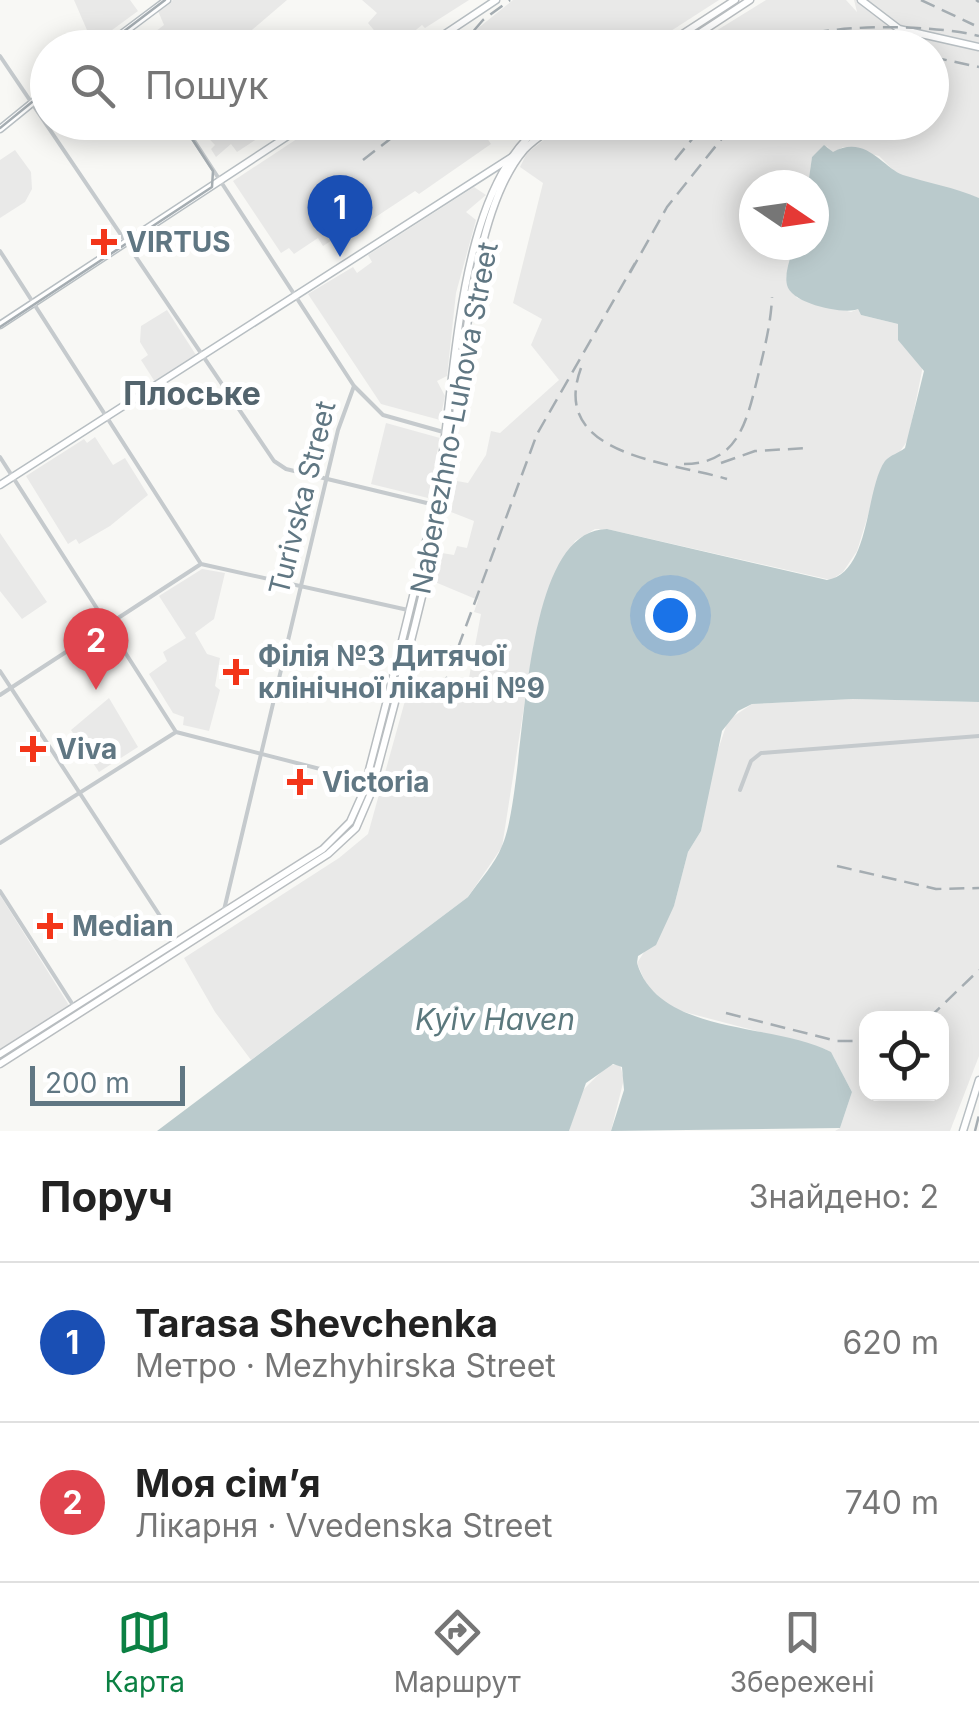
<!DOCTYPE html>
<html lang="uk">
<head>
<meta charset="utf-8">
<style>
  :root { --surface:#fff; --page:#f6f6f6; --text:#222; --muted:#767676; --line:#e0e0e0; --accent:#0b8043 }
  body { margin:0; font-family:Inter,sans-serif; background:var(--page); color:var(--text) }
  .controls { position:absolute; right:30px; bottom:30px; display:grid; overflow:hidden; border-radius:20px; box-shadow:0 5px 25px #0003 }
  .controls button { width:90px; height:90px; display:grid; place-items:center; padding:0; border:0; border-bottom:2px solid var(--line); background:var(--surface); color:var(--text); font:50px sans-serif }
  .compass { position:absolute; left:739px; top:170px; width:90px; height:90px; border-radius:50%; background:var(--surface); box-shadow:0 5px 25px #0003; rotate:103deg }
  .scale { position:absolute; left:30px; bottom:25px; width:155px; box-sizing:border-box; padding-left:10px; border:5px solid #607783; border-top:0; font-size:28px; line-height:35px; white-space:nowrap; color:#607783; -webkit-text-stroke:8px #fff; paint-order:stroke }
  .you { position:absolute; left:670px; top:615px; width:35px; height:35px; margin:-25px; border:8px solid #fff; border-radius:50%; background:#1a73e8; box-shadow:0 0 0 15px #1a73e833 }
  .badge { display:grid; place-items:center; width:65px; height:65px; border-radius:50%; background:var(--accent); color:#fff; font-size:32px; font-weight:700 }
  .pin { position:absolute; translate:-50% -82px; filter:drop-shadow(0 2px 5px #0008) }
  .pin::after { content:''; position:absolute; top:52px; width:35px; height:30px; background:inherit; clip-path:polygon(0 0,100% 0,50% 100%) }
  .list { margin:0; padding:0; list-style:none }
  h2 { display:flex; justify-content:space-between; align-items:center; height:130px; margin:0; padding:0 40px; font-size:42px }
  h2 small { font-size:32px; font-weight:400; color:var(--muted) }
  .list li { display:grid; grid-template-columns:65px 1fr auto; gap:30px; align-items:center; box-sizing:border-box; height:160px; padding:0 40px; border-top:2px solid var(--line) }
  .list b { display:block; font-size:38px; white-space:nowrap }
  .list p { margin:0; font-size:32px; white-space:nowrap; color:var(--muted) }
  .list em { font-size:32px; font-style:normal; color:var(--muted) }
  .icon { flex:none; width:55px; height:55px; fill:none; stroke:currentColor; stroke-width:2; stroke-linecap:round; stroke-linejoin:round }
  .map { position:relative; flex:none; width:979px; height:1131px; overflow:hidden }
  .search { position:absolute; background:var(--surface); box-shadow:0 5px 25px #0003; left:30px; right:30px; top:30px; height:110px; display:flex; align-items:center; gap:25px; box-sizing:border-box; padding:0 35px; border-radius:55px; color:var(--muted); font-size:38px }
  .sheet { height:450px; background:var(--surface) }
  nav { display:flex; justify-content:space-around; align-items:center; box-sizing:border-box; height:140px; border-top:2px solid var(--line); background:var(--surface); font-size:28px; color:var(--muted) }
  nav a { display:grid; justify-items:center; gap:5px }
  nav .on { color:var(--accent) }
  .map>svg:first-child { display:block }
  .built { fill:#e9e9e8; fill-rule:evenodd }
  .water { fill:#bacacc }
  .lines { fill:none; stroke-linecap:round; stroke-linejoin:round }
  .secondary-casing { stroke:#b7bec2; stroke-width:9 }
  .primary-casing { stroke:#b8bdc0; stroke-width:9 }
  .street { stroke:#c5cacd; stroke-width:4 }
  .secondary { stroke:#fff; stroke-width:6 }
  .primary { stroke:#fff; stroke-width:6 }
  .tram { stroke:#a5adb2; stroke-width:2.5 }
  .rail { stroke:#a5adb2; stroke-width:2.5; stroke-dasharray:15 8; stroke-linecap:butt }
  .poi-dot { fill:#f33519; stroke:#fff; stroke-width:4 }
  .labels { text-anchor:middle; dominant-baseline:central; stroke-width:10; stroke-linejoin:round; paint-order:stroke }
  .poi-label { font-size:28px; font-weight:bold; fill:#607783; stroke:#fff; text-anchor:start }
  .street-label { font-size:28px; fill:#607783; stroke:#fff }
  .water-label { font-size:30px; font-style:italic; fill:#5b787d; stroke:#fff }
  .quarter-label { font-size:32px; font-weight:bold; fill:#53646d; stroke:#fff }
</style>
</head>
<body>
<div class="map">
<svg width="979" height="1131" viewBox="0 0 979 1131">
  <rect width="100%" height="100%" fill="#f8f8f5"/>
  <path class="built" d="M74,0H130L138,11L93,44Z
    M173,0H287L232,47H147V38L164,25L158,11Z
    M362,0H469L425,28L422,25L395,47L366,48L378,35L368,23L377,13Z
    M513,0H719L646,47L538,48L534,43L527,47H464L477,29Z
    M766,0H846L857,12L854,0H979V198L897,174L879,156L843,147L833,153L827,146L812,157L808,185H754V245H794L786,278L797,298L851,312L858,309L861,315L898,324V337L923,366L908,440L878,483L857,551L843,572L831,580L607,529H595L575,541L552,586L534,643L502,847L468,897L251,1060L215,1012L184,958L339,858L368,834L408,690L465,699L481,614L474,612L478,600L435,582L442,553L454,555L457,546L467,548L474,521L451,512L457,481L468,483L486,455L491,431L500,433L559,380L531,345L542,319L513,303L543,183L520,167L527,153L566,123H585L602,134L608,122H932V48L690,47Z
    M194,123H281L237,152L231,144L216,157L211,149L215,145Z
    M321,123H477L491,144L419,194L415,191L356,230L353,227L323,246L318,238L294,254L289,248L281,253L233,181Z
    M15,150L31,172L32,189L25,202L0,218V160Z
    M474,187L486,195L466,212L476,220L456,293L447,376L437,381L445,396L440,420L381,404L308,294L353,267L357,273L372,262L368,255Z
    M167,310L196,355L155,382L141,360L148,355L140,342L141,326Z
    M386,423L440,438L428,498L371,484Z
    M95,437L113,465L125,458L148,495L110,526L79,544L76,539L68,544L26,476L84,439L87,443Z
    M0,533L47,602L22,619L0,591Z
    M202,569L225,573L214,619L195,633L207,654L220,658L215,686L220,690L209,731L183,725L184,717L173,713L149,674L167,661L163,652L186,638L159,596Z
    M109,698L138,747L99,772L71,730Z
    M853,699L979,702V1056L950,1131H835L840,1128L852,1092L833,1056L825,1049L673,1009L647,986L637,963L674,906L688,852L701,831L712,768L728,720L752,704ZM866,1018H942V1094H866Z
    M0,895L70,1007L0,1049Z
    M608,1065H620L624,1079L611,1131H569L581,1092Z"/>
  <path class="water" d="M824,145L833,152C866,134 883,168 903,175C928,183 954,187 979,198V702L853,699L752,704L738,711L722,731L701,831L688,852L674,906L656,945L638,956L637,963C659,1036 773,1022 831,1052L852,1092L840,1128L611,1131L624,1090L622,1067L613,1064L586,1083L569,1131H157L468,897C479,881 495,864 502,846C529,786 515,530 607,529L827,580C871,573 865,489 885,461C890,455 899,453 905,448L924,371L898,340V324L861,315L858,309C845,315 791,304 787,285C784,273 791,257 794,245H814V185H808L812,157Z"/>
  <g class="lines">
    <defs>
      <path id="secondary" d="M861,0L899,29L979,47
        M103,48L167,0
        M424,48L496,0
        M0,129L48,90
        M0,325L309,122
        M0,485L512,157
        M963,1131L979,1080"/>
      <path id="primary" d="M661,48L735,0
        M677,48L750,0
        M0,1054L323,849L350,822L363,793C388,697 413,602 434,506C458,399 450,189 546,122
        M0,1064L328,854L356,828L371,793C396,698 423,601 443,504C463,410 463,222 524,150C534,139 548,131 560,122"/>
    </defs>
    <use href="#secondary" class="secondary-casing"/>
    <use href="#primary" class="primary-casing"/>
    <path class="street" d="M120,35L130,48
      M0,56L274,461L286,469L435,505
      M182,122L354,386L383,415L454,435
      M0,251L201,564L408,610
      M0,457L176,732
      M0,671L177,942
      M0,695L201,564
      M740,790L751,761L761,753L979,736
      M0,843L176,732L367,781
      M0,891L73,1005
      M224,910L338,430L354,386"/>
    <use href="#secondary" class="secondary"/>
    <use href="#primary" class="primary"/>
    <path class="tram" d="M102,48L165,0
      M0,128L48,89
      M0,327L212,187L213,171L181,122"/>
    <path class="rail" d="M921,0L974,25
      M976,0L979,2
      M459,48L483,20L510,0
      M771,48C810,21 933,24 979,36
      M932,57L979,67
      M363,160L412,122
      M675,160L706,122
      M630,273L667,207L735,122
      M581,368C548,457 673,462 727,479
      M721,463L755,451L808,448
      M684,464C739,464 747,420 758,376C764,350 771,324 772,297
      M442,691L537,434L635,263
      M837,866L936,889L979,888
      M726,1013L837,1041H866
      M929,1018L979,970
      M975,1131L979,1115"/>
  </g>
  <g class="poi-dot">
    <path d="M99 227h10v10h10v10h-10v10h-10v-10h-10v-10h10z"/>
    <path d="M231 657h10v10h10v10h-10v10h-10v-10h-10v-10h10z"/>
    <path d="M28 734h10v10h10v10h-10v10h-10v-10h-10v-10h10z"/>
    <path d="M295 767h10v10h10v10h-10v10h-10v-10h-10v-10h10z"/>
    <path d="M45 911h10v10h10v10h-10v10h-10v-10h-10v-10h10z"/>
  </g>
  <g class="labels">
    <g class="poi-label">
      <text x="126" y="242">VIRTUS</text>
      <text x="258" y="656">Філія №3 Дитячої<tspan x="258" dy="32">клінічної лікарні №9</tspan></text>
      <text x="56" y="749">Viva</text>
      <text x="322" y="782">Victoria</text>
      <text x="72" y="926">Median</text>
    </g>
    <g class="street-label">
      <text transform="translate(454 418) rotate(-79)">Naberezhno-Luhova Street</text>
      <text transform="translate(302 498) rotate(-76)">Turivska Street</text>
    </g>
    <g class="water-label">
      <text x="495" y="1019">Kyiv Haven</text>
    </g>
    <g class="quarter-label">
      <text x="192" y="393">Плоське</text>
    </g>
  </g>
</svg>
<div class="controls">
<button><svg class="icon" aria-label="locate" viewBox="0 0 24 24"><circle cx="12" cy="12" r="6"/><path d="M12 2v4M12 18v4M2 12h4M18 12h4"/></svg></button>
</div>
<svg class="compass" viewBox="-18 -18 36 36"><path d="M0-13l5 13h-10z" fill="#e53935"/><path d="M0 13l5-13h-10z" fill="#767676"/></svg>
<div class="scale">200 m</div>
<div class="you"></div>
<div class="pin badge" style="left:340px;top:257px;background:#1a4fb4">1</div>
<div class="pin badge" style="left:96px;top:690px;background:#e0444e">2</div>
<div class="search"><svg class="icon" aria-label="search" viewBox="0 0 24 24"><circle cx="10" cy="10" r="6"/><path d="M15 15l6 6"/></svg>Пошук</div>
</div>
<section class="sheet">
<h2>Поруч<small>Знайдено: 2</small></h2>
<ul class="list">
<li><span class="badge" style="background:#1a4fb4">1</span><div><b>Tarasa Shevchenka</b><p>Метро · Mezhyhirska Street</p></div><em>620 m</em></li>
<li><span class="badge" style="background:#e0444e">2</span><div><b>Моя сім’я</b><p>Лікарня · Vvedenska Street</p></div><em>740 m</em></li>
</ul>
</section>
<nav>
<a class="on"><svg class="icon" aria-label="map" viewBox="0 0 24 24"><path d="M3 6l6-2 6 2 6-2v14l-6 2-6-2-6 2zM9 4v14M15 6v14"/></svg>Карта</a>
<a><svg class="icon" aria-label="directions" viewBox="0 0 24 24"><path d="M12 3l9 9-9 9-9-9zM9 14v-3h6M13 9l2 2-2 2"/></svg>Маршрут</a>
<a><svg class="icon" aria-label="saved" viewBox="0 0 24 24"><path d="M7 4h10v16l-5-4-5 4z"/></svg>Збережені</a>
</nav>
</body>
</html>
